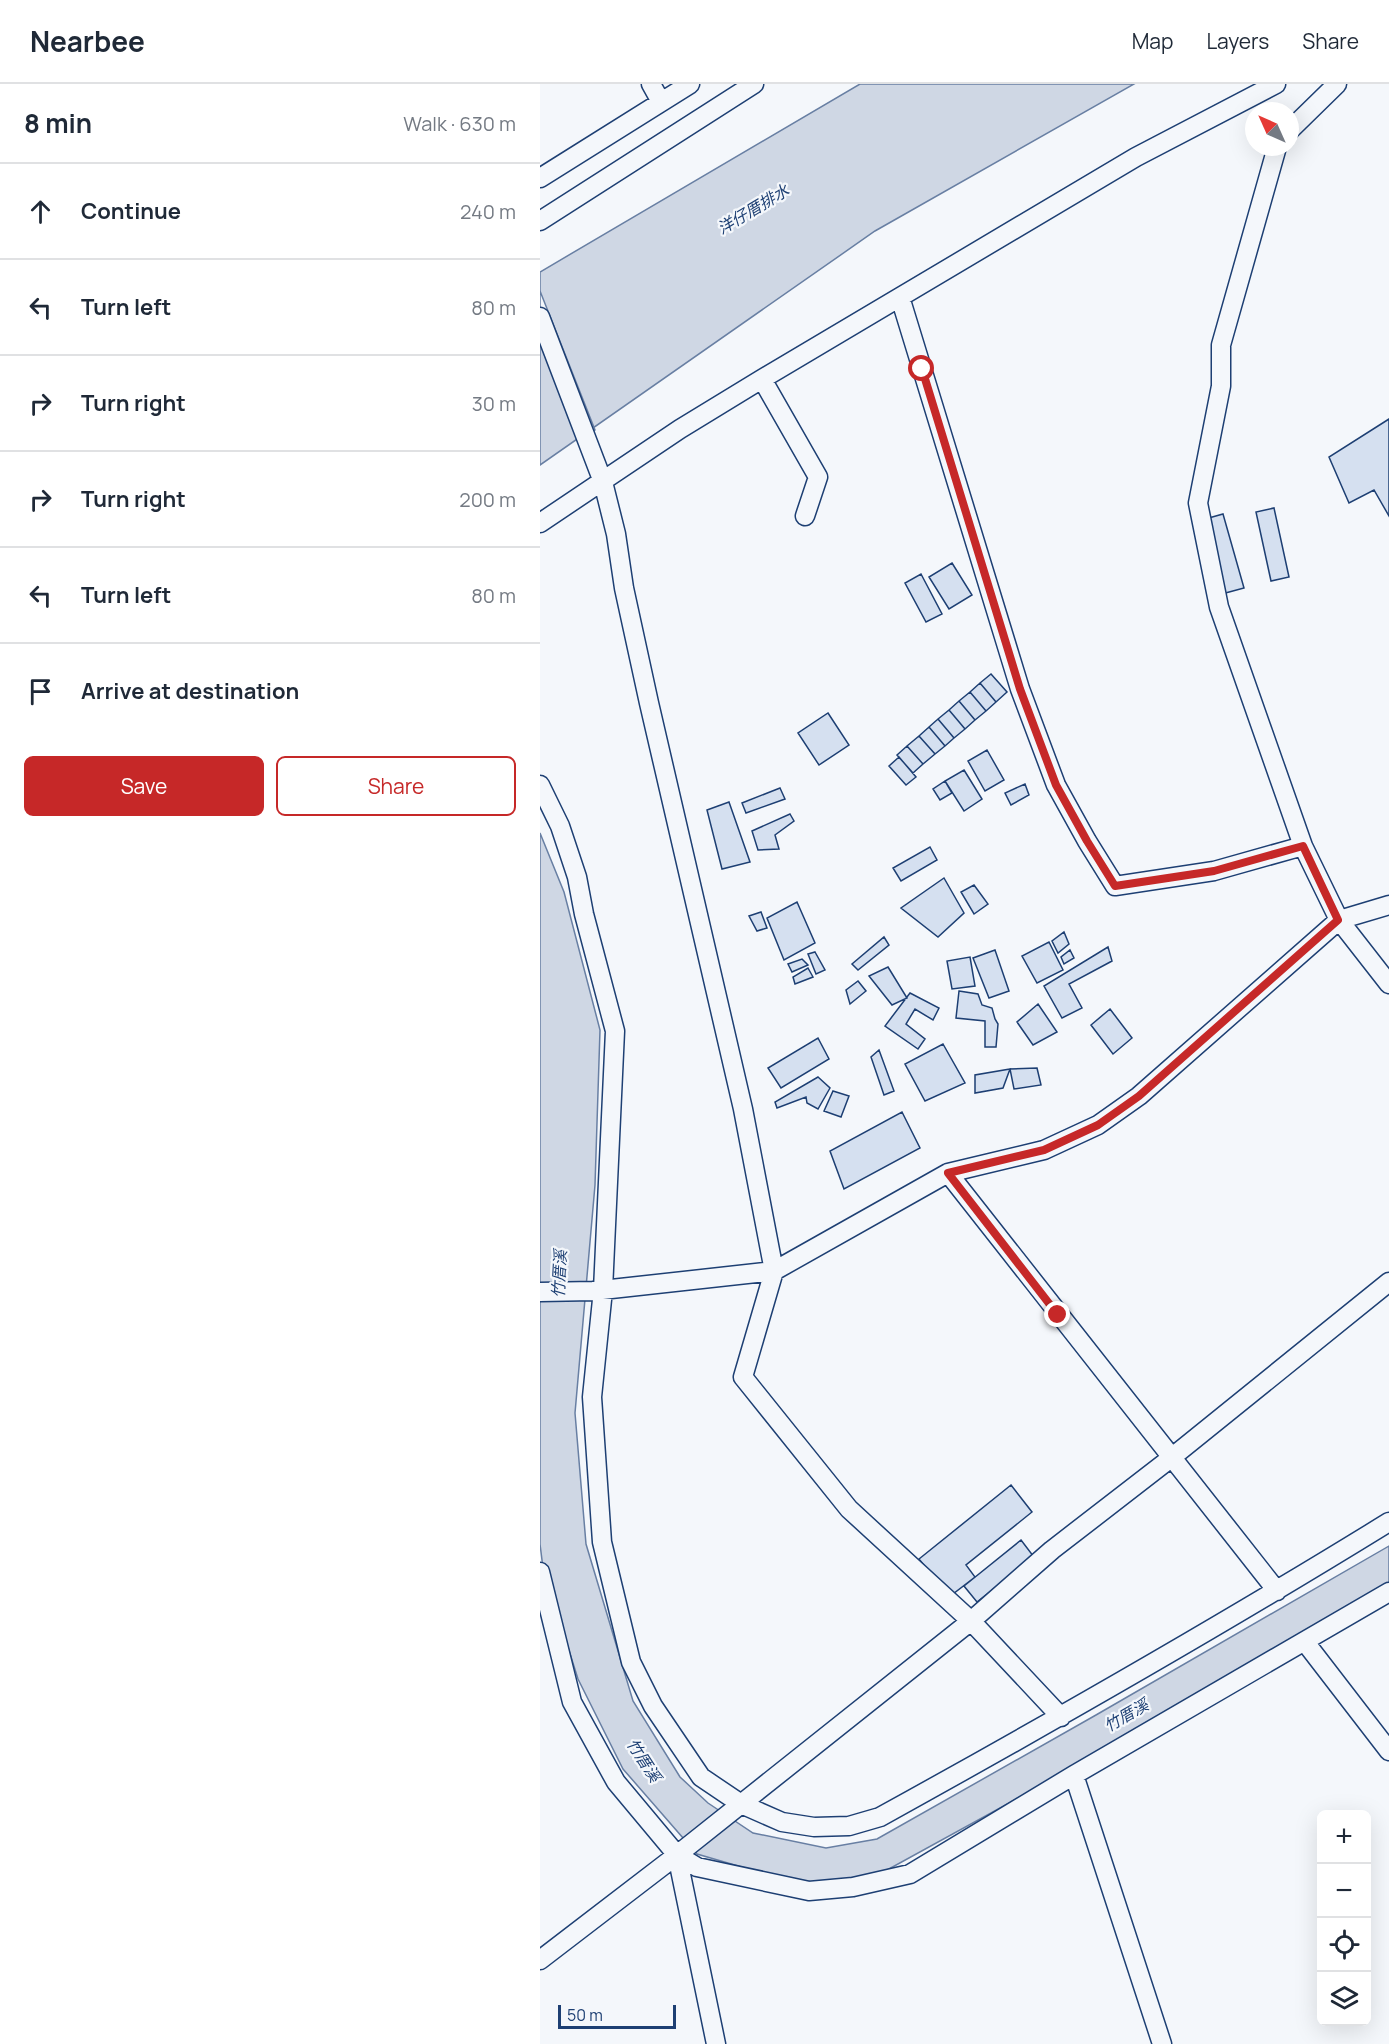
<!DOCTYPE html>
<html lang="en">
<head>
<meta charset="utf-8">
<style>
  :root { --surface:#fff; --page:#f2f2f3; --text:#1f2937; --muted:#747a83; --line:#e0e1e3; --accent:#c62828 }
  body { margin:0; font-family:Manrope,"Noto Sans TC",sans-serif; background:var(--page); color:var(--text) }
  .controls { position:absolute; right:18px; bottom:18px; display:grid; overflow:hidden; border-radius:9px; box-shadow:0 6px 24px #0002 }
  .controls button { width:54px; height:54px; display:grid; place-items:center; padding:0; border:0; border-bottom:2px solid var(--line); background:var(--surface); color:var(--text); font:30px sans-serif }
  .compass { position:absolute; left:705px; top:18px; width:54px; height:54px; border-radius:50%; background:var(--surface); box-shadow:0 6px 24px #0002; rotate:315deg }
  .scale { position:absolute; left:18px; bottom:15px; width:118px; box-sizing:border-box; padding-left:6px; border:3px solid #1d3f73; border-top:0; font-size:16px; line-height:21px; white-space:nowrap; color:#1d3f73; -webkit-text-stroke:4px #f4f7fb; paint-order:stroke }
  .stop { position:absolute; width:18px; height:18px; margin:-14px; border:4px solid #c62828; border-radius:50%; background:#fff }
  .stop.end { background:#c62828; border-color:#fff; box-shadow:0 2px 6px #0008 }
  .list { margin:0; padding:0; list-style:none }
  h2 { display:flex; justify-content:space-between; align-items:center; height:78px; margin:0; padding:0 24px; font-size:26px }
  h2 small { font-size:20px; font-weight:400; color:var(--muted) }
  .list li { display:grid; grid-template-columns:39px 1fr auto; gap:18px; align-items:center; box-sizing:border-box; height:96px; padding:0 24px; border-top:2px solid var(--line) }
  .list b { display:block; font-size:22px; white-space:nowrap }
  .list em { font-size:20px; font-style:normal; color:var(--muted) }
  .actions { display:flex; gap:12px; padding:18px 24px }
  .actions a { flex:1; padding:14px 0; border:2px solid var(--accent); border-radius:9px; text-align:center; font-size:21px; color:var(--accent) }
  .actions .main { background:var(--accent); color:#fff }
  .icon { flex:none; width:33px; height:33px; fill:none; stroke:currentColor; stroke-width:2; stroke-linecap:round; stroke-linejoin:round }
  .map { position:relative; flex:none; width:849px; height:1960px; overflow:hidden }
  header { display:flex; align-items:center; gap:36px; box-sizing:border-box; height:84px; padding:0 30px; background:var(--surface); border-bottom:2px solid var(--line) }
  header strong { font-size:28px }
  nav { display:flex; gap:33px; margin-inline-start:auto; font-size:21px }
  main { display:flex }
  aside { flex:1; background:var(--surface) }
  .map>svg:first-child { display:block }
  .water { fill:#cfd7e4; stroke:#687fa3; stroke-width:1.5 }
  .pier { fill:#f4f7fb; stroke:#687fa3; stroke-width:1.5 }
  .building { fill:#d5e0f0; stroke:#1d3f73; stroke-width:1.5 }
  .lines { fill:none; stroke-linecap:round; stroke-linejoin:round }
  .minor-casing { stroke:#1d3f73; stroke-width:21 }
  .minor { stroke:#f4f7fb; stroke-width:18 }
  .route { stroke:#c62828; stroke-width:8 }
  .labels { text-anchor:middle; dominant-baseline:central; stroke-width:4.5; stroke-linejoin:round; paint-order:stroke }
  .water-label { font-size:16px; font-style:italic; fill:#1d3f73; stroke:#f4f7fb }
</style>
</head>
<body>
<header>
<strong>Nearbee</strong>
<nav><a>Map</a><a>Layers</a><a>Share</a></nav>
</header>
<main>
<aside>
<h2>8 min<small>Walk · 630 m</small></h2>
<ul class="list">
<li><svg class="icon" aria-label="ahead" viewBox="0 0 24 24"><path d="M12 20V5M6 11l6-6 6 6"/></svg><div><b>Continue</b></div><em>240 m</em></li>
<li><svg class="icon" aria-label="left" viewBox="0 0 24 24"><path d="M17 20v-9H6M10 6l-5 5 5 5"/></svg><div><b>Turn left</b></div><em>80 m</em></li>
<li><svg class="icon" aria-label="right" viewBox="0 0 24 24"><path d="M7 20v-9h11M14 6l5 5-5 5"/></svg><div><b>Turn right</b></div><em>30 m</em></li>
<li><svg class="icon" aria-label="right" viewBox="0 0 24 24"><path d="M7 20v-9h11M14 6l5 5-5 5"/></svg><div><b>Turn right</b></div><em>200 m</em></li>
<li><svg class="icon" aria-label="left" viewBox="0 0 24 24"><path d="M17 20v-9H6M10 6l-5 5 5 5"/></svg><div><b>Turn left</b></div><em>80 m</em></li>
<li><svg class="icon" aria-label="arrive" viewBox="0 0 24 24"><path d="M6 21V4h12l-3 4 3 4H6"/></svg><div><b>Arrive at destination</b></div></li>
</ul>
<div class="actions"><a class="main">Save</a><a>Share</a></div>
</aside>
<div class="map">
<svg width="849" height="1960" viewBox="0 0 849 1960">
  <rect width="100%" height="100%" fill="#f4f7fb"/>
  <path class="water" d="M320,0H594L335,147L0,381V188Z
    M0,749L24,808L60,946L55,1101L35,1329L46,1460L93,1617L140,1693L168,1719L213,1749L286,1764L337,1755L556,1631L849,1462V1508L760,1559L338,1791L267,1802L157,1770L83,1685L38,1595L3,1484L0,1460Z"/>
  <path class="pier" d="M0,207L55,346L47,351L0,233Z"/>
  <path class="building" d="M849,335V432L834,406L809,419L789,373Z
    M734,424L749,493L731,497L716,428Z
    M683,430L704,504L678,511L658,437Z
    M412,479L432,511L409,525L389,493Z
    M381,490L402,530L386,538L365,499Z
    M451,590L467,608L456,618L440,599Z
    M440,599L456,618L446,627L430,608Z
    M430,608L446,627L435,636L419,617Z
    M419,617L435,636L425,645L409,626Z
    M409,626L425,645L414,654L398,635Z
    M288,629L309,661L279,681L258,649Z
    M398,635L414,654L405,662L389,643Z
    M389,643L405,662L395,670L379,652Z
    M379,652L395,670L383,680L367,662Z
    M367,662L383,680L373,689L357,671Z
    M447,666L464,696L445,707L428,677Z
    M359,673L376,693L366,701L349,682Z
    M424,686L442,715L424,727L405,697Z
    M405,697L412,709L400,716L393,705Z
    M485,700L489,711L471,721L465,709Z
    M240,704L245,715L206,729L202,719Z
    M189,718L210,778L182,785L167,726Z
    M250,730L254,737L235,751L239,765L218,766L212,747Z
    M390,763L397,776L361,797L353,784Z
    M404,794L424,829L398,853L361,824Z
    M434,801L448,820L434,830L421,808Z
    M257,818L275,859L244,876L227,834Z
    M221,828L227,844L217,847L209,832Z
    M524,848L529,860L518,869L512,857Z
    M344,853L349,861L318,886L312,880Z
    M509,858L523,886L497,899L482,872Z
    M568,863L572,877L529,900L542,924L522,934L504,902Z
    M455,866L469,907L449,914L433,874Z
    M530,866L534,874L524,880L521,873Z
    M275,868L285,886L276,890L268,870Z
    M430,873L435,902L412,905L407,877Z
    M262,875L268,881L252,888L248,880Z
    M348,883L367,914L352,921L329,892Z
    M268,884L273,893L255,900L253,893Z
    M318,897L326,907L310,920L306,906Z
    M419,907L438,910L442,921L452,924L455,935L458,940L456,963H445V937L416,934Z
    M370,909L399,924L393,936L375,925L366,940L385,955L378,965L345,942Z
    M498,920L517,948L493,961L477,938Z
    M570,925L592,954L573,970L551,941Z
    M278,954L289,975L241,1004L228,984Z
    M403,960L425,999L385,1017L365,980Z
    M339,966L354,1007L344,1011L331,973Z
    M497,984L501,1001L474,1005L470,985Z
    M470,985L463,1004L435,1009V991Z
    M278,993L290,1004L278,1025L267,1019L266,1013L237,1024L235,1018Z
    M293,1007L309,1012L301,1033L284,1027Z
    M362,1028L380,1064L304,1105L290,1067Z
    M471,1401L492,1428L426,1481L435,1493L409,1513L379,1475Z
    M481,1456L494,1473L437,1518L424,1502Z"/>
  <g class="lines">
    <defs>
      <path id="minor" d="M111,0L121,18
        M750,46L797,0
        M737,63L681,261V302L658,419L679,523L763,762L799,836L849,900
        M0,94L150,0
        M0,137L214,0
        M360,213L480,605L516,701L547,757L575,802L674,787L763,762
        M0,233L63,398L76,450L84,504L109,619L203,1025L234,1187L203,1293L309,1425L431,1537L521,1633
        M222,295L278,393L265,432
        M0,439L140,345L222,295L596,73L736,0
        M0,701L20,742L37,793L44,830L75,947L63,1206L52,1313L62,1458L91,1578L113,1622L161,1693L201,1720L242,1738L274,1743L309,1742L340,1733C512,1638 682,1541 849,1438
        M408,1089L737,1507
        M0,1208L53,1207L234,1187L408,1089L504,1066L558,1041L599,1012L799,836L849,821
        M0,1488L32,1618L76,1698L137,1771L157,1783L269,1807L313,1803L370,1790L534,1691L849,1508
        M765,1558L849,1667
        M534,1691L622,1960
        M137,1771L176,1960
        M0,1876L137,1771L431,1537L512,1466L631,1374L849,1198"/>
    </defs>
    <use href="#minor" class="minor-casing"/>
    <use href="#minor" class="minor"/>
  </g>
  <g class="lines">
    <path class="route" d="M382,285L480,605L516,701L547,757L575,802L674,787L763,762L798,836L599,1012L558,1041L504,1066L408,1089L518,1231"/>
  </g>
  <g class="labels">
    <g class="water-label">
      <text transform="translate(213 125) rotate(-31)">洋仔厝排水</text>
      <text transform="translate(19 1190) rotate(-87)">竹厝溪</text>
      <text transform="translate(586 1631) rotate(-30)">竹厝溪</text>
      <text transform="translate(104 1676) rotate(57)">竹厝溪</text>
    </g>
  </g>
</svg>
<div class="controls">
<button>+</button>
<button>−</button>
<button><svg class="icon" aria-label="locate" viewBox="0 0 24 24"><circle cx="12" cy="12" r="6"/><path d="M12 2v4M12 18v4M2 12h4M18 12h4"/></svg></button>
<button><svg class="icon" aria-label="layers" viewBox="0 0 24 24"><path d="M12 4l9 5-9 5-9-5zM3 14l9 5 9-5"/></svg></button>
</div>
<svg class="compass" viewBox="-18 -18 36 36"><path d="M0-13l5 13h-10z" fill="#e53935"/><path d="M0 13l5-13h-10z" fill="#747a83"/></svg>
<div class="scale">50 m</div>
<div class="stop" style="left:382px;top:285px"></div>
<div class="stop end" style="left:518px;top:1231px"></div>
</div>
</main>
</body>
</html>
